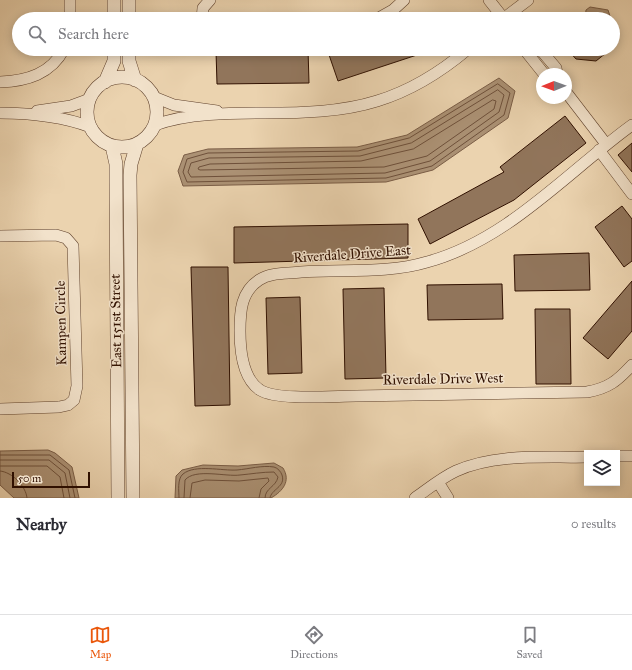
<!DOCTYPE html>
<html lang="en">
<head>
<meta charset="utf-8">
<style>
  :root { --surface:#fff; --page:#f2f2f3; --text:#2b2b33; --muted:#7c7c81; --line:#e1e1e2; --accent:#ea580c }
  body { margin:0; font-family:"IM FELL Great Primer",serif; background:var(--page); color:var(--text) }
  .controls { position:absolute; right:12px; bottom:12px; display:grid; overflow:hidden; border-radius:0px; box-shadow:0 2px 10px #0003 }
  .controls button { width:36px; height:36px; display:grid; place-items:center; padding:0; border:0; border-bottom:1px solid var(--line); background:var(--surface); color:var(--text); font:20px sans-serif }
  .compass { position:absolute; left:536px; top:68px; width:36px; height:36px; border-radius:50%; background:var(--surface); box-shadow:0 2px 10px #0003; rotate:269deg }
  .scale { position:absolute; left:12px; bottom:10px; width:78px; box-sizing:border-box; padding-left:4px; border:2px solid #301000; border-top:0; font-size:11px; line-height:14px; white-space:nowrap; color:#301000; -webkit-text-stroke:3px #f2e2cb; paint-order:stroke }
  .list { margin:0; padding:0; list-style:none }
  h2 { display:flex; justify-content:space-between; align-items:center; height:52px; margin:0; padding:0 16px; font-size:17px }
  h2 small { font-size:13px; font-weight:400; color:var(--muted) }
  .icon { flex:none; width:22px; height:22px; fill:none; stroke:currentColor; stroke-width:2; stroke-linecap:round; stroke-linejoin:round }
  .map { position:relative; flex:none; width:632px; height:498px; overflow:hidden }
  .search { position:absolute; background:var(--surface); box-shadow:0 2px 10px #0003; left:12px; right:12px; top:12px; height:44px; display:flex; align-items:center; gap:10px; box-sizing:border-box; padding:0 14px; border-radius:22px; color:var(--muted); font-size:15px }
  .sheet { height:116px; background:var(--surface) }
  nav { display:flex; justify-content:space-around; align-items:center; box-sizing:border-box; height:56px; border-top:1px solid var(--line); background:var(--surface); font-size:11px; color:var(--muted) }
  nav a { display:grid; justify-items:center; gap:2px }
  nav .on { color:var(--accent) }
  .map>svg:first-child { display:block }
  .water { fill:#ab9174; stroke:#7a5d46 }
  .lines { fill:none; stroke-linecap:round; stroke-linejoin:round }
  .shore { stroke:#6e503a; stroke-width:1 }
  .building { fill:#91755b; stroke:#301000 }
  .minor-casing { stroke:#5f412c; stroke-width:12 }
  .tertiary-casing { stroke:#5f412c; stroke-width:14 }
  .minor { stroke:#f2e2cb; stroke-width:11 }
  .tertiary { stroke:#f2e2cb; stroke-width:13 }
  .labels { text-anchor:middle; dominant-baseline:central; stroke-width:3; stroke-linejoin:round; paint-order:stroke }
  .street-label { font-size:14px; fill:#301000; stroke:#f2e2cb }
</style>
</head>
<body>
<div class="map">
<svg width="632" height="498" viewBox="0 0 632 498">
  <rect width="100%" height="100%" fill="#ebd3af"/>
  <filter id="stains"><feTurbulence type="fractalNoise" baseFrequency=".005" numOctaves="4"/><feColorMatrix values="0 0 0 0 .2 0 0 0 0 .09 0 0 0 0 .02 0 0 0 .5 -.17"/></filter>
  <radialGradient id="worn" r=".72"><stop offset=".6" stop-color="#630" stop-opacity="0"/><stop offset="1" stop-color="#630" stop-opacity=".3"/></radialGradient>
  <path class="water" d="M590,7L608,10L610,16L608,19H585L586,10Z
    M499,78L515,91L508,118L433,170L386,182L183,186L178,171L184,155L208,149L357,147L407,135Z
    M48,450L55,453L72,467L79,498H14L0,485V451Z
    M274,463L283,468C291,481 283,491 271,498H175L176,476L182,470L203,465L238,466Z"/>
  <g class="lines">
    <path class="shore" d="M498,84L510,93L504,115L432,166L386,178L187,182L183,172L187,159L208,153L358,151L409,138Z
      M498,90L504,95L499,112L430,161L385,173L191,177L188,172L191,163L209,158L360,156L411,143Z
      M493,100L496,101L494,109L427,156L384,167L200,170L198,169L199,167L210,164L361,161L413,149Z
      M0,455H50L69,470L75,498
      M0,460H49L65,473L70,498
      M0,466H47L60,477L64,498
      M0,471C12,472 26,486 27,498
      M179,498C179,491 177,479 183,474C195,464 222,471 237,470C249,469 262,465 274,467C278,468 281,472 282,475C286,487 271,489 270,498
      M184,498L185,480C195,468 226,477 240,475C251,474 262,472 274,472L278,477C276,487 265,488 265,498
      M190,498L192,483L205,480L239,481L268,478L269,481L261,489L259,498"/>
  </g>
  <path class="building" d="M308,49L309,83L217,84L216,51Z
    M327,49H429V51L338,81Z
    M567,49H611L596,61L576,59Z
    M565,116L586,143L514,200L430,244L418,219L504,172L500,167Z
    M632,143V172L618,155Z
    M622,206L632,219V261L624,267L595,227Z
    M408,224V258L234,263V227Z
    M589,253L590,290L515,291L514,255Z
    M191,267H228L230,405L195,406Z
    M632,281V331L608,359L583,338Z
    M502,284L503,319L428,320L427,285Z
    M384,288L386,378L345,379L343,289Z
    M300,297L302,373L268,374L266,298Z
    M535,309H570L571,384H536Z"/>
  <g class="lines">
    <defs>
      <path id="minor" d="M70,0V19
        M489,0L504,19
        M202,19L203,8L210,0
        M377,19L393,10L404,0
        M503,19L528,0
        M524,49L544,74
        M540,49L556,68L557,74
        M0,82C27,81 51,74 64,49
        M566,92L606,144
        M154,97L174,105L217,111
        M37,111L71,106L90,99
        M0,113C31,113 61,116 91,127
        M155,125C187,113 231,113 265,113C302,113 342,112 377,101C410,91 442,71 468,49
        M632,125C566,173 508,240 427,262C387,274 343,269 301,272C287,274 271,272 259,280C241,292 240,311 240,331C240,350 242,378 260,390C278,401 334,396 356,396C433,395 510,393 587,392C609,388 617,381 632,365
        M599,150L632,194
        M0,236L56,235L66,238L73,246L77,386L74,400L68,405L59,407L0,409
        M617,456H632
        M438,482L448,498
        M415,498C428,489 441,478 456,471C496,453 545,458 587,457"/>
      <path id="tertiary" d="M114,0V19
        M129,0V19
        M129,49V61L135,80
        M87 112a35 35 0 1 1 70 0a35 35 0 1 1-70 0Z
        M105,82L114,61V49
        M112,146L116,164V182L118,498
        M133,498L130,175L131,164L137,144"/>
    </defs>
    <use href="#minor" class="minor-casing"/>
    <use href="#tertiary" class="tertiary-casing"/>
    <use href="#minor" class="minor"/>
    <use href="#tertiary" class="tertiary"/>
  </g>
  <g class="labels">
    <g class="street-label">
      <text transform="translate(352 254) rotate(-4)">Riverdale Drive East</text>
      <text transform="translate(116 321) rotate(-91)">East 151st Street</text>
      <text transform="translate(61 323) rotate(-91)">Kampen Circle</text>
      <text transform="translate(443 379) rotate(-1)">Riverdale Drive West</text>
    </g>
  </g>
  <rect width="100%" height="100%" filter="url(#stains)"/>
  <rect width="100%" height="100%" fill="url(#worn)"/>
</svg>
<div class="controls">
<button><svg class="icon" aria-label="layers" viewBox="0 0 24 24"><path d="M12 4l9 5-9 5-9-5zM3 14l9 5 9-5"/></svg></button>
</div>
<svg class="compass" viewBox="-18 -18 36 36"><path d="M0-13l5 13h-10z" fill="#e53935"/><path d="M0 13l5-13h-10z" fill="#7c7c81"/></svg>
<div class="scale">50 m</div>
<div class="search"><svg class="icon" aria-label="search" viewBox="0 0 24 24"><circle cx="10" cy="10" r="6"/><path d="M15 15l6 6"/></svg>Search here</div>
</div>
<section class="sheet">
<h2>Nearby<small>0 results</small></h2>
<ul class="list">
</ul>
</section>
<nav>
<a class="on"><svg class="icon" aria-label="map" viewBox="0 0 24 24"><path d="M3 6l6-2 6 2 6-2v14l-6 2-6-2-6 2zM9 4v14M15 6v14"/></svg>Map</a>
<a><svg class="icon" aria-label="directions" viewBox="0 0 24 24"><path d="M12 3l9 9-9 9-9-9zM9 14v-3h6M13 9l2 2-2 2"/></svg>Directions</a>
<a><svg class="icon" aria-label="saved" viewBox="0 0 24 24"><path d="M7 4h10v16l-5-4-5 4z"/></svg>Saved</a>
</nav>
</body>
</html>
